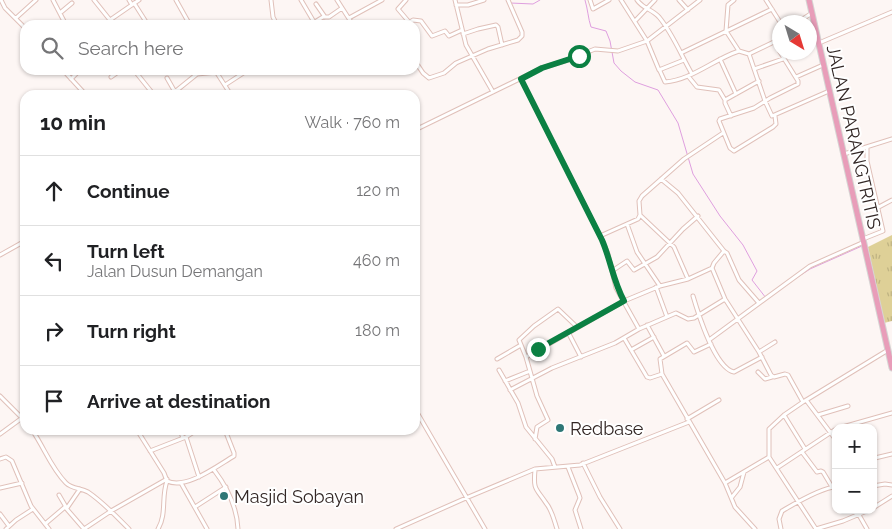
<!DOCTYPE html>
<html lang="en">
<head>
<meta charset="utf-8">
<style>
  :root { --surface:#fff; --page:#f6f6f6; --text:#202124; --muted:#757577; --line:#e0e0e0 }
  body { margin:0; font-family:Raleway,sans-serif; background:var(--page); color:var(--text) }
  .controls { position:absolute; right:15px; bottom:15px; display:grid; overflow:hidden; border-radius:10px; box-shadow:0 1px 4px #0004 }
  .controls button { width:45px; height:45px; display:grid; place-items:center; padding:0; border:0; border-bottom:1px solid var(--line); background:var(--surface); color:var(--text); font:25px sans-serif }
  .compass { position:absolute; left:772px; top:15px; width:45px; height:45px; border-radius:50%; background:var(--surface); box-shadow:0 1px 4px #0004; rotate:142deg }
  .stop { position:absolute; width:15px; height:15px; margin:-11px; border:4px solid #0b8043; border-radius:50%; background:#fff }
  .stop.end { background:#0b8043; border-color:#fff; box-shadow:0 1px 5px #0008 }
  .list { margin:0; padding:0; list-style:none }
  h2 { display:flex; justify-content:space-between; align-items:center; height:65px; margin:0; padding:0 20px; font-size:21px }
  h2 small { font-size:16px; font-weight:400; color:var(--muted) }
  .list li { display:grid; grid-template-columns:32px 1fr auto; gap:15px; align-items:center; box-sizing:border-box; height:70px; padding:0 20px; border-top:1px solid var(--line) }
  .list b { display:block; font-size:19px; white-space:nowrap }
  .list p { margin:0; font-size:16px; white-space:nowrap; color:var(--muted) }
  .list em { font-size:16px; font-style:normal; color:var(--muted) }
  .icon { flex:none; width:28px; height:28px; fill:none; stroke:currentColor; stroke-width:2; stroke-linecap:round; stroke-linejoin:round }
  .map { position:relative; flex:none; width:892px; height:529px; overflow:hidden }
  .search { position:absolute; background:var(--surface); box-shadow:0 1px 4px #0004; left:20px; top:20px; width:400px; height:55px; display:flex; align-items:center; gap:12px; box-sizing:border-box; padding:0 18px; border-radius:15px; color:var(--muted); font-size:19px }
  .panel { position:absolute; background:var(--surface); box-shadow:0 1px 4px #0004; left:20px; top:90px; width:400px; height:345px; border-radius:15px }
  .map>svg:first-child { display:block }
  .grass { fill:url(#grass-tufts) }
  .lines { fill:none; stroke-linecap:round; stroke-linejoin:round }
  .stream { stroke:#df9fdf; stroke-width:1 }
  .minor-casing { stroke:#e0c0b9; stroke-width:5 }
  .primary-casing { stroke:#d6d4d3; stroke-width:7 }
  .minor { stroke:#fff; stroke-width:3 }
  .primary { stroke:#e89db9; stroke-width:5 }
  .route { stroke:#0b8043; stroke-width:6 }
  .poi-dot { fill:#2e7776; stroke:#fff; stroke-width:2 }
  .labels { text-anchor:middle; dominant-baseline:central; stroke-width:4; stroke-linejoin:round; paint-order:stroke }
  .street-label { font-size:18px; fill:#332725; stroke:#fff }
  .poi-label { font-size:18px; fill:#332725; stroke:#fff; text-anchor:start }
</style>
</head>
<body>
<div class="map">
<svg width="892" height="529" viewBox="0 0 892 529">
  <defs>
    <pattern id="grass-tufts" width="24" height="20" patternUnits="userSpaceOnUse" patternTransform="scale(1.25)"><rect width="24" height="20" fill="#ded097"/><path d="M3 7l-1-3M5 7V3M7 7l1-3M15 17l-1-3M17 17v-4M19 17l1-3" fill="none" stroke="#bfb382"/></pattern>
  </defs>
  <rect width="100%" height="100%" fill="#fdf6f4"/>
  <path class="grass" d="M892,235V321L884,323L868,247Z"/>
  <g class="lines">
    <path class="stream" d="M585,0C588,10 588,18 591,27L606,31L610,41L614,63L621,71L635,82L658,90L678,123L693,174L720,216L743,245L757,271L752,280L766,298
      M510,3L533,4L540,0
      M790,282L810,269L862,246"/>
    <defs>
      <path id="minor" d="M1,0L5,8L25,28
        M53,0L66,25
        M94,0L110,20L139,0
        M129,0L132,5
        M176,0L190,25
        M271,0L273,17L277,25
        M301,0L314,22
        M337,0L353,25
        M406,0L398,9L409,22
        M455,0L466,45L493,92
        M590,0L593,9L609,0
        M621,0L647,41L659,70L684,60
        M637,0C643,9 652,9 659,17C673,34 681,55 692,74
        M679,0L688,10
        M734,0L728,5L726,31L739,51L749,54L780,39
        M766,0L780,22
        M134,3L148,25
        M316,4L325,17
        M456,5H468L484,0
        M60,13L72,3
        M16,18L36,0
        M349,18L382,0
        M635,21L655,0
        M798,22L812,13
        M310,25L323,17H329L342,8
        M405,25L413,20L421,21L432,36L445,31L449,36L462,30
        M463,34L478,29L496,25L498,27L502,45
        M776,41L780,50
        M819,43L892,12
        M415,45V54
        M681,53L772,9
        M749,54L765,101L772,116L829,91
        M720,59L736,94
        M415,61L423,73L429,78L444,73L456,63L488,49L518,40L522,36V32L508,0
        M754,69L783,59
        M63,70L86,95
        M134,70L154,95
        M215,70L231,95
        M660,71L665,82C692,80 714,59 739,51
        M688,76L697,87L719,90L725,100
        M111,77L121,70
        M796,77L823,65
        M167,78L175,92
        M71,79L80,70
        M521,79L602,240L608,254L616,288L639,329
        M225,85L248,70
        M171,95L197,74L217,72
        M731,116L725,103V100L759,81
        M775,116L776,124L773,127L734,151L730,148L719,121L720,119L754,108L770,98L798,84V81L780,52
        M415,130L542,68L568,60L595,49L618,51L647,41L700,0
        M844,154L892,139
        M661,179L678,193L724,251L727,253L739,280L759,303
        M877,208L892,200
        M640,215L674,247L688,279
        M627,224L637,252L660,286
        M600,236L638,219L640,215L639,201L642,196L684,159L723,133
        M863,239L883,231L867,161V147
        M0,255L25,241
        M712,268L725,299L759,352L771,375L774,377L785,374L788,375L803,402
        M612,271L627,261L634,270L657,257L683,229L698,216
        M656,287L667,317
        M693,296C698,313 715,368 734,372L762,357
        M647,325L664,356
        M568,332L581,357
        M624,338L647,377L650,378L662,374L725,483L735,507L755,529
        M709,340L810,266L864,242
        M631,350L654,337
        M759,352L775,342
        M526,357L624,301L660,286L688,279L712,268L714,263L724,251
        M497,359L521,345
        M499,370L518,403L526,427L552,459L555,467
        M758,372L765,379L772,377
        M662,374L660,359L687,343L694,352L711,344
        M505,381L530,371
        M510,390L552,368L615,343L639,329L676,313L688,319L694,318L725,299
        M0,396L25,421
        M806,400L836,440
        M415,409L485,529
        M784,415L805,449
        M818,415L848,406
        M687,419L719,400
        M839,428L892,413
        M32,430C44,447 51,468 66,483C72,489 81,488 88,492C103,502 116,516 129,529
        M137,430L164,473L167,481C186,490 217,466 234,456V453L225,430
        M180,430L183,438
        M0,434L22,418
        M186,437L197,430
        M535,439L537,427L548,420L537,396L526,357L519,340L534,326L558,309L577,327
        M836,446V448
        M150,451L186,437L199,477
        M802,452L817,472L821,471L823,472L832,487
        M875,458L892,454
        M0,459L6,457L12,461L31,506L49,529
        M583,463L600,497L620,529
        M568,467L579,495L580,498L575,510L581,529
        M777,468L836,429
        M214,470C227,487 237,506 238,529
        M535,470C533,490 536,488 546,503C552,510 554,520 557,529
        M181,483L207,529
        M725,483L769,457
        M873,486L885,484L892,485
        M0,488L22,483
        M59,495L66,507
        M732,497L740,487L744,472
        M195,507L226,487
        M67,508L80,489
        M873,508L892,496
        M0,514L9,526
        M859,515L867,529
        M45,524L65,507L84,529
        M6,529L16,520L33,509
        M84,529L111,511L167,479
        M158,529C167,514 161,497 167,481
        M396,529L466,498L535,469L580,465L689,422
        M781,529L779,519L782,511C794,504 822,487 836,487
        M816,529L769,457V429L784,415L803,402L888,350
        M816,529L843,521L869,510"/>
      <path id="primary" d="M809,0L892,368"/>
    </defs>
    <use href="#minor" class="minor-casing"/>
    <use href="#primary" class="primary-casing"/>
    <use href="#minor" class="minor"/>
    <use href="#primary" class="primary"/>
  </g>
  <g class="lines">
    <path class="route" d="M538,349L624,301C613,281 611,261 602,240L521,79L542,68L579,56"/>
  </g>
  <g class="poi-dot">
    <circle cx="560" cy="428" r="5"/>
    <circle cx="224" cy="496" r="5"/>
  </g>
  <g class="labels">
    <g class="street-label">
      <text transform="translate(854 137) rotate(77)">JALAN PARANGTRITIS</text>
    </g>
    <g class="poi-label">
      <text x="570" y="428">Redbase</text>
      <text x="234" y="496">Masjid Sobayan</text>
    </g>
  </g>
</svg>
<div class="controls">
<button>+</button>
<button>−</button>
</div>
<svg class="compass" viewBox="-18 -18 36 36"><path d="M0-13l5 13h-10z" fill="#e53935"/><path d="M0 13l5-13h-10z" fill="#757577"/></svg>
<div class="stop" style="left:579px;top:56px"></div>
<div class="stop end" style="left:538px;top:349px"></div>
<div class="search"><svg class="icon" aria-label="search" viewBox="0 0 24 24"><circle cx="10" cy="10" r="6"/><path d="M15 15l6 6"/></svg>Search here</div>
<section class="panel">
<h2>10 min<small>Walk · 760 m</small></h2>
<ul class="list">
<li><svg class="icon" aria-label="ahead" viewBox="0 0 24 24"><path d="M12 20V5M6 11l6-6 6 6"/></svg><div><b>Continue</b></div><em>120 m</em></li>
<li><svg class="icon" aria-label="left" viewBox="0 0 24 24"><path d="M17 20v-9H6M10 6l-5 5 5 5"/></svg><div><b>Turn left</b><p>Jalan Dusun Demangan</p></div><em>460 m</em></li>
<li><svg class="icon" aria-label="right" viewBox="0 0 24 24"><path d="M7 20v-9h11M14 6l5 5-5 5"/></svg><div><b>Turn right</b></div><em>180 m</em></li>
<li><svg class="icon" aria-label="arrive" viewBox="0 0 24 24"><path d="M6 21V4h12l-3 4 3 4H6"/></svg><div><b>Arrive at destination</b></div></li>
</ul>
</section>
</div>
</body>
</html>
